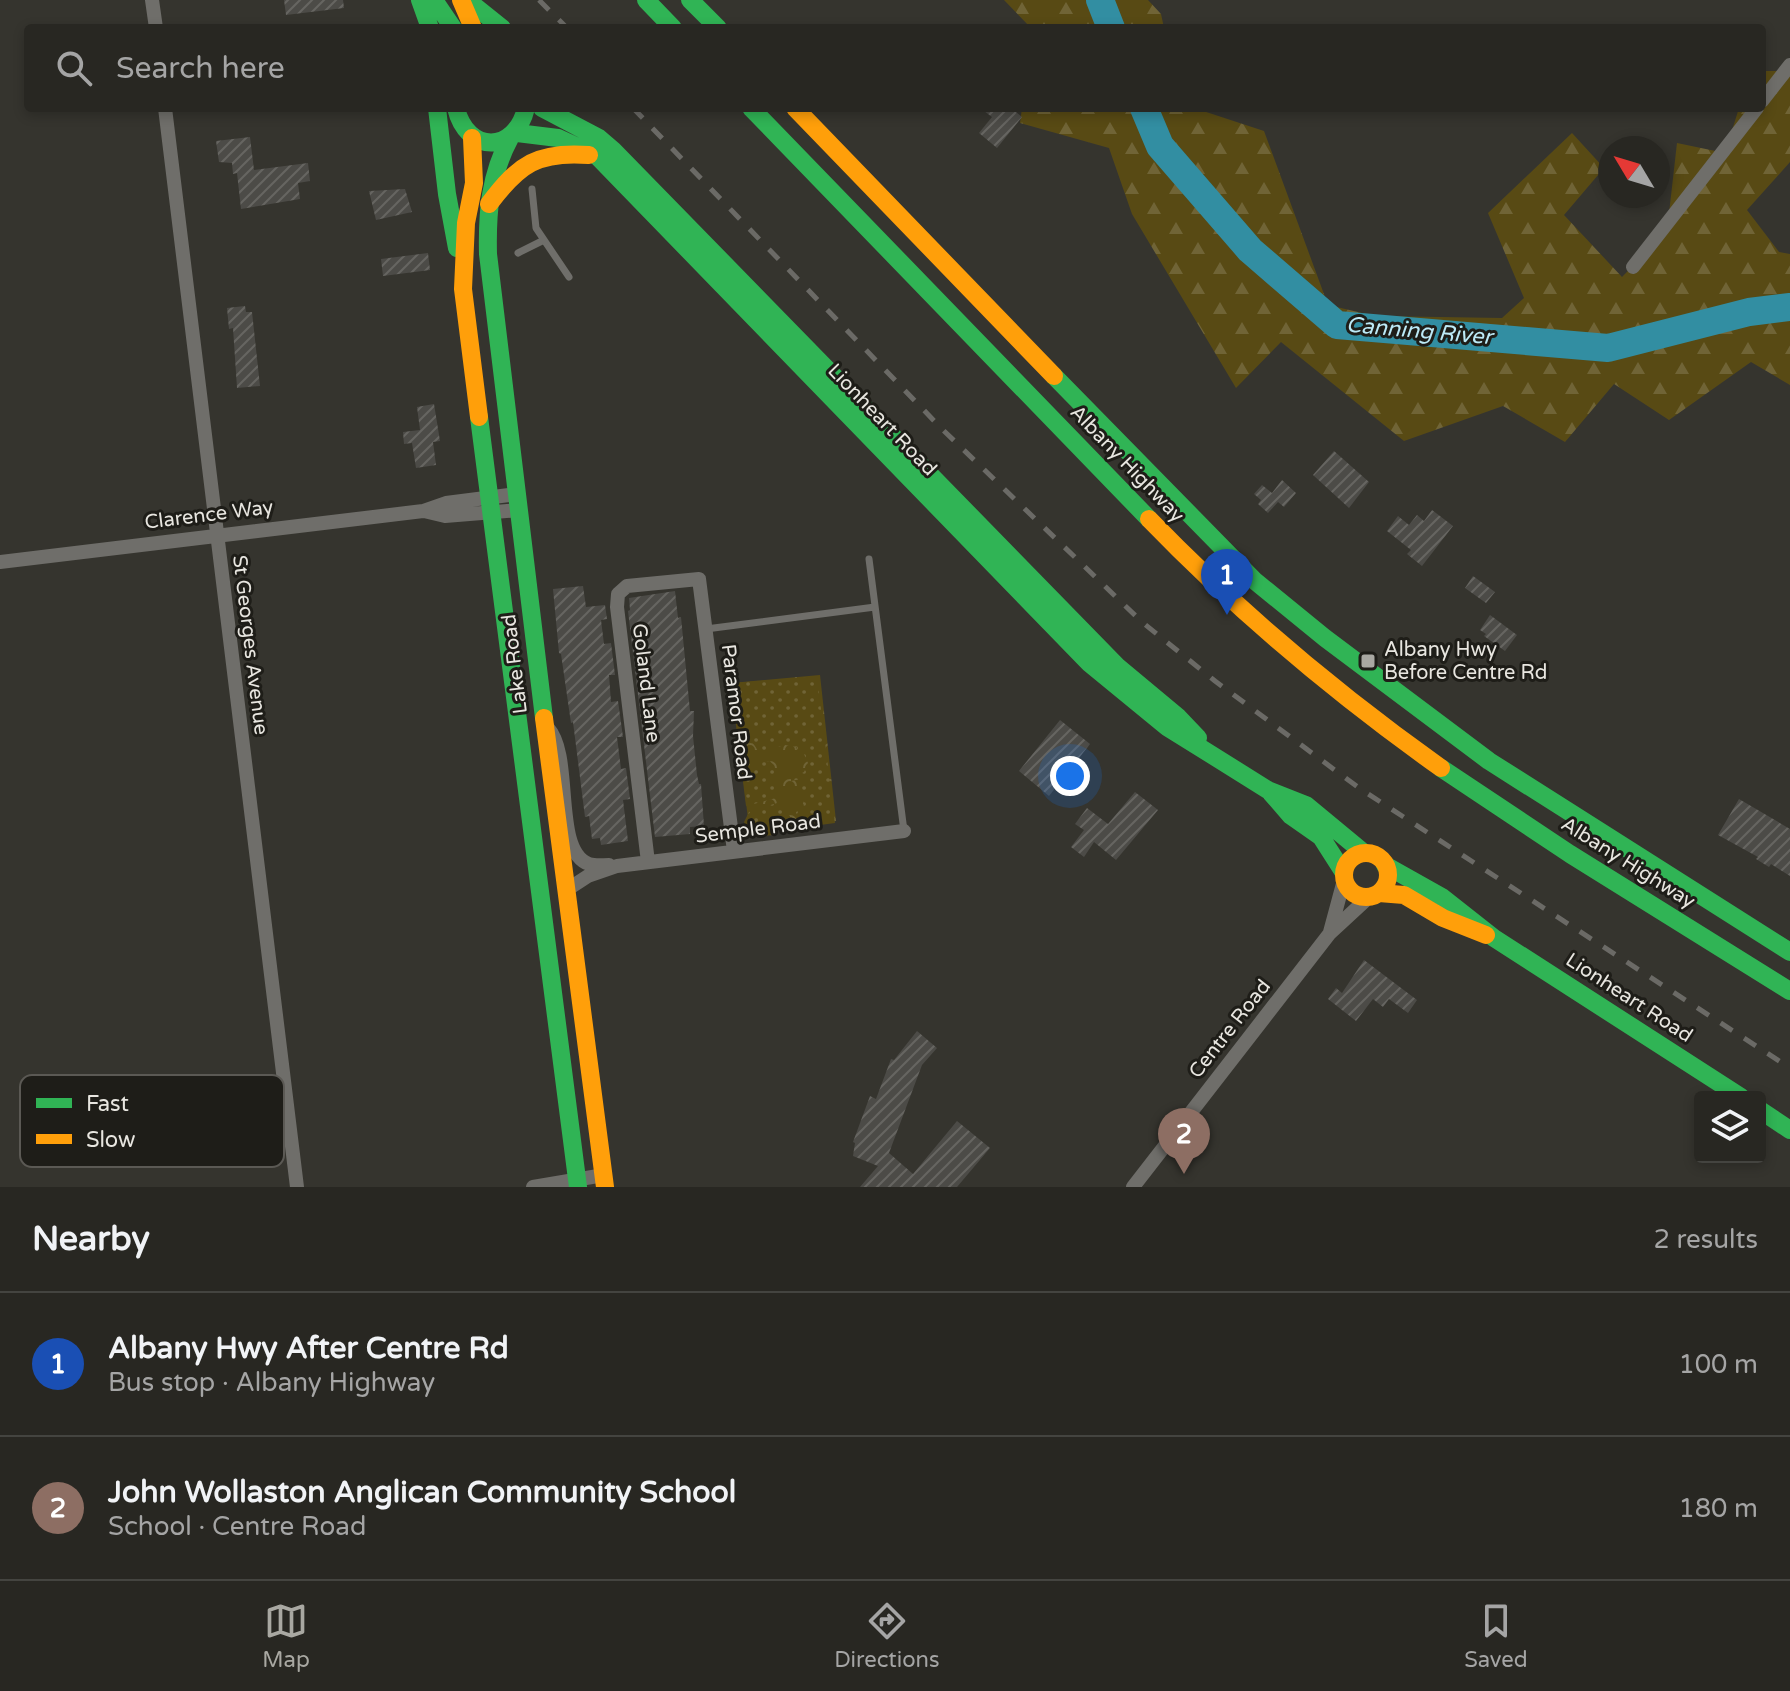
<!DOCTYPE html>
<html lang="en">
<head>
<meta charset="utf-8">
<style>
  :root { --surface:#282722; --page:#34332f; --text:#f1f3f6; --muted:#a5a5a5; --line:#444440; --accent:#a9a8a2 }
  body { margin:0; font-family:"Varela Round",sans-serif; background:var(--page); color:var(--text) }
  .controls { position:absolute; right:24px; bottom:24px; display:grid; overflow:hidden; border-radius:8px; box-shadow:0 4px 12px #0003 }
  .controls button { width:72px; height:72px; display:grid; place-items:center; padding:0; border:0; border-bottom:2px solid var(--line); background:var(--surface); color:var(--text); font:40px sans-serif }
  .compass { position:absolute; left:1598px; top:136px; width:72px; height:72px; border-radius:50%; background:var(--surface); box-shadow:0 4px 12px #0003; rotate:308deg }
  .you { position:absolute; left:1070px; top:776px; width:28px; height:28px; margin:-20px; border:6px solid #fff; border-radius:50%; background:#1a73e8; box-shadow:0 0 0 12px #1a73e833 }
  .badge { display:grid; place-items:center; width:52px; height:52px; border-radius:50%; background:var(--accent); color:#fff; font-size:26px; font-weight:700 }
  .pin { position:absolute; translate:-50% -66px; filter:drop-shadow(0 2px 4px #0008) }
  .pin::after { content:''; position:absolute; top:42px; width:28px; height:24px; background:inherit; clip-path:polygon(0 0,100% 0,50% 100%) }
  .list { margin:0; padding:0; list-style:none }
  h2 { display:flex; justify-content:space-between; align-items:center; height:104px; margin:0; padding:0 32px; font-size:34px }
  h2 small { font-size:26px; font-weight:400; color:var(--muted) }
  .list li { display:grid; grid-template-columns:52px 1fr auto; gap:24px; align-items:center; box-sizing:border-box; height:144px; padding:0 32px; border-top:2px solid var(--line) }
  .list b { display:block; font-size:30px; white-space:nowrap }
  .list p { margin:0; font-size:26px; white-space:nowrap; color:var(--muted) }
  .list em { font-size:26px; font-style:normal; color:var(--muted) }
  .icon { flex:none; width:44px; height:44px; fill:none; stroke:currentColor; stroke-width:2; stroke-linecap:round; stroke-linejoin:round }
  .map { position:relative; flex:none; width:1790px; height:1187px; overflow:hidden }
  .search { position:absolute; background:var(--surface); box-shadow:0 4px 12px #0003; left:24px; right:24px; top:24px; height:88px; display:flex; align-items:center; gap:20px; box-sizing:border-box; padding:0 28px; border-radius:8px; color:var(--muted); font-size:30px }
  .sheet { height:392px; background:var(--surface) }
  nav { display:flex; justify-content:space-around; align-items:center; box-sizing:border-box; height:112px; border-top:2px solid var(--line); background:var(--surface); font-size:22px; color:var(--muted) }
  nav a { display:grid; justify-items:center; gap:4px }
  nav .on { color:var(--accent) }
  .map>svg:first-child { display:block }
  .forest { fill:url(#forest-firs) }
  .park { fill:url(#park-crowns) }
  .garden { fill:url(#garden-dots) }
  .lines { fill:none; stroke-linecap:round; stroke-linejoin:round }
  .river { stroke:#328ea2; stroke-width:28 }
  .building { fill:url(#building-hatch) }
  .lane { stroke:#6f6e6a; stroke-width:7 }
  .street { stroke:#6f6e6a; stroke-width:14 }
  .fast { stroke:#30b455; stroke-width:18 }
  .slow { stroke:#ff9f0a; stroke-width:18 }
  .rail { stroke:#6b6a66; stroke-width:5; stroke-dasharray:14 14; stroke-linecap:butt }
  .poi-dot { fill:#a9a8a2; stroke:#1e1d18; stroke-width:3 }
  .labels { text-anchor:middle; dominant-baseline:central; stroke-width:6; stroke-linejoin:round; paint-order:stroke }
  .street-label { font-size:20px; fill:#e8e6e0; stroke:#1e1d18 }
  .poi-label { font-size:20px; fill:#e8e6e0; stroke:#1e1d18; text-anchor:start }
  .water-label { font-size:22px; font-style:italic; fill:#bceaf7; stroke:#1e1d18 }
  .key { fill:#1e1d18; stroke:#5b5954; stroke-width:2 }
  .key-label { font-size:22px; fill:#e8e6e0 }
</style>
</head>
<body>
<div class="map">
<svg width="1790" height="1187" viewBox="0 0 1790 1187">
  <defs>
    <pattern id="forest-firs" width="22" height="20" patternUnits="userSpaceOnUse" patternTransform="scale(2)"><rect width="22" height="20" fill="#584a14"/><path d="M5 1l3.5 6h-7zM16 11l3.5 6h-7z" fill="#706436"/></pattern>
    <pattern id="park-crowns" width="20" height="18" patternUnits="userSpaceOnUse" patternTransform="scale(2)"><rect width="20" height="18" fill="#584a14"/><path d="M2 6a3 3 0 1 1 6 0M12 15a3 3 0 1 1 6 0" fill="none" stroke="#706436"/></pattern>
    <pattern id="garden-dots" width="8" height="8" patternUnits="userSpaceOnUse" patternTransform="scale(2)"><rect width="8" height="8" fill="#584a14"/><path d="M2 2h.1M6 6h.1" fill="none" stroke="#706436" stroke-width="1.8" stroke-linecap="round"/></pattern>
    <pattern id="building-hatch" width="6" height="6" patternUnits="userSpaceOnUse" patternTransform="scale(2)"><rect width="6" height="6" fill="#4c4b47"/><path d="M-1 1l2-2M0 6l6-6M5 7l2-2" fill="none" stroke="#666561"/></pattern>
  </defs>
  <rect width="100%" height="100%" fill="#35342e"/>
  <path class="forest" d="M1004,0H1148L1161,14L1164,28H1031Z
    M1762,71H1790V162L1747,210L1779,252L1790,254V385L1751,362L1669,420L1614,384L1565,442L1503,406L1404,441L1281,342L1236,388L1132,214L1109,148L1020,123L1022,108H1194L1264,131L1328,305L1375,316L1502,318L1524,298L1488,213L1572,133L1604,168L1564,215L1622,277L1667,231L1677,143L1725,153L1739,108H1762Z"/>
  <path class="park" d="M820,675L836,821L779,828L748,819L732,683Z"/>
  <path class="garden" d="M817,677L835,823L798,828L796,812L804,809L801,779L791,781V778L804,772L808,763L804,754L797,751V747L785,745L759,752L750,739L737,734L731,683Z
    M770,761L774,766C775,777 781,786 776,798L746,806L741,765Z
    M777,803L790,816V828H779L774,835L762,836L749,832L744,822L749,812Z"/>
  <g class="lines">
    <path class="river" d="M1100,0L1111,28
      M1144,108L1160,146L1250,250L1337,325L1608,348L1749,312L1790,307"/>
  </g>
  <path class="building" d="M284,0H343L344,8L286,15Z
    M980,108H1011L1022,117L997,148L979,133L992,117Z
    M250,137L254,170L308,163L310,181L298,183L300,199L241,209L237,173L233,174L232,163L219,162L216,141Z
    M405,189L412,212L376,220L369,191Z
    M428,253L430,270L383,276L381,259Z
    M245,306L246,312H252L260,386L237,388L233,328L229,329L227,308Z
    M434,404L440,441L433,442L436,465L416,468L412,443L404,444L403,432L420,430L417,407Z
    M1334,451L1369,482L1349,508L1313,475Z
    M1282,480L1296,493L1284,507L1278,502L1268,513L1258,504L1261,500L1254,494L1262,485L1272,493Z
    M1432,510L1453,526L1422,566L1407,554L1411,550L1387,531L1398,516L1409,525L1417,515L1424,521Z
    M1473,576L1495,592L1486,603L1465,588Z
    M583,586L586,607L605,605L607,619L601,620L604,644L611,643L615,675H609L611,702L618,701L623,737H617L621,769L626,768L630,799L623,800L628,841L601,845L600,838L592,839L589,816L585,817L573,722L571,723L561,654L559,653L553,589Z
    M675,591L678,618L681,617L690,711H694L693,736L697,775L699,784H701L704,826L690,827V834L655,837L628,611L630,610L629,598Z
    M1490,615L1517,635L1505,651L1484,636L1486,634L1480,630Z
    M1060,720L1090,744L1049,796L1019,771Z
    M1135,792L1158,810L1116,860L1094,842L1084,857L1071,847L1084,830L1075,824L1087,808L1108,824Z
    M1739,799L1790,829V876L1771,864L1769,867L1756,859L1758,857L1718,835Z
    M1364,960L1417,1000L1408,1013L1389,999L1383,1007L1373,999L1356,1021L1328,999L1336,988L1342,993Z
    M917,1031L937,1048L922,1065L889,1153L913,1174L957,1121L990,1148L957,1187H860L878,1166L853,1156L855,1143L853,1142L870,1096L876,1099L891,1059L894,1060Z"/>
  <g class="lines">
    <path class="lane" d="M532,189L536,228L569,277
      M518,253L542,241
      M869,559L904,831
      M706,629L875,607"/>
    <path class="street" d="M152,0L156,28
      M1762,101L1790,65
      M165,108L297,1187
      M1633,267L1757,108
      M424,511L445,516L519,510
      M0,562L423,511L446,503L517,494
      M548,728C574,757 552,851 589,864C595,866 602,865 609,865
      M648,862L617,607L618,594L627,586L699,579L734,851
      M565,891L588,876L617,866L904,831
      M1330,932L1344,880
      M533,1187L604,1175
      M1133,1187L1330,933L1369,897"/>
    <path class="fast" d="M420,0L430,28
      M434,0L453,28
      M467,0L502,28
      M646,0L673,28
      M690,0L718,28
      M437,108L447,194L457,248
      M456,108C467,154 515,154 526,108
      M542,108L599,138L613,150L1118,667L1178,717L1198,738
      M751,108L1149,519
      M517,133L558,138L597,156L1089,663L1167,727L1268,790L1306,805L1364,853
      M510,138C490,175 487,212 488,254L544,718
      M1054,376L1255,581L1325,638L1489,761L1790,952
      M479,417L578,1187
      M1441,768L1570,854L1790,991
      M1271,793L1291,816L1321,837L1344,873
      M1385,865L1442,897L1494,938L1741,1097
      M1760,1110L1790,1130"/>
    <path class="slow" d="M461,0L473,28
      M795,108L1054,376
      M472,138L474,183L466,223L463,289L479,417
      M489,204C519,164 538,151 589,155
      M1149,519C1238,611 1337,694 1441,768
      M544,718L605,1187
      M1344 875a22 22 0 1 1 44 0a22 22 0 1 1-44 0Z
      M1379,893L1404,895L1443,918L1486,935"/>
    <path class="rail" d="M539,0L567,28
      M633,108L941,428L1142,622L1215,681L1359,788L1790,1068"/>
  </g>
  <rect class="poi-dot" x="1360" y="653" width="16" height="16" rx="4"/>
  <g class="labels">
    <g class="street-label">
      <text transform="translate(882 420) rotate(46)">Lionheart Road</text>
      <text transform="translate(1127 464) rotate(46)">Albany Highway</text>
      <text transform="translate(209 515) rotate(-7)">Clarence Way</text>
      <text transform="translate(250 645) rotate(83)">St Georges Avenue</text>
      <text transform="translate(515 664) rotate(-97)">Lake Road</text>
      <text transform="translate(646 683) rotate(83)">Goland Lane</text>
      <text transform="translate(736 712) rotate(83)">Paramor Road</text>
      <text transform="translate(758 829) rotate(-7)">Semple Road</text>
      <text transform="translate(1628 863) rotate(32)">Albany Highway</text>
      <text transform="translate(1629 998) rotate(33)">Lionheart Road</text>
      <text transform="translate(1230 1029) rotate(-52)">Centre Road</text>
    </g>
    <g class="poi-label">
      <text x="1384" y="650">Albany Hwy<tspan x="1384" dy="23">Before Centre Rd</tspan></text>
    </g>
    <g class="water-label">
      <text transform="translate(1419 331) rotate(5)">Canning River</text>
    </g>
  </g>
  <rect x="20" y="1075" width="264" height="92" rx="12" class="key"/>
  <rect x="36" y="1098" width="36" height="10" fill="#30b455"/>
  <rect x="36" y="1134" width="36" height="10" fill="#ff9f0a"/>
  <g class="key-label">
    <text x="86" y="1111">Fast</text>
    <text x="86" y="1147">Slow</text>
  </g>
</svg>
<div class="controls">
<button><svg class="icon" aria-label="layers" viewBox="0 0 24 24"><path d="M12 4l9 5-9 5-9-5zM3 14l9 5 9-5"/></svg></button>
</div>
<svg class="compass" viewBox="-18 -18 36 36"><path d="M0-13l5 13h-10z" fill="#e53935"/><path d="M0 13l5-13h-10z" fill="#a5a5a5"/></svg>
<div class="you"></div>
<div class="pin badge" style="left:1227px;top:615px;background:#1a4fb4">1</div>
<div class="pin badge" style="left:1184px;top:1174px;background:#8d6e63">2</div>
<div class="search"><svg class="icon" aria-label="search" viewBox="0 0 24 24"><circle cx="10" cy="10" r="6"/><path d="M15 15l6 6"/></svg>Search here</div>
</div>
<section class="sheet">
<h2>Nearby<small>2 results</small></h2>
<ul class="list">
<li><span class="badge" style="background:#1a4fb4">1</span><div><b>Albany Hwy After Centre Rd</b><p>Bus stop · Albany Highway</p></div><em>100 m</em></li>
<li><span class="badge" style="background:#8d6e63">2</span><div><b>John Wollaston Anglican Community School</b><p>School · Centre Road</p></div><em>180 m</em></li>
</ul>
</section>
<nav>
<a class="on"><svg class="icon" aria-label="map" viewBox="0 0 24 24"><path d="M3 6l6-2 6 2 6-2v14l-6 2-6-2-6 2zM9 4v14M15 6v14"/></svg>Map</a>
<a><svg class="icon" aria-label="directions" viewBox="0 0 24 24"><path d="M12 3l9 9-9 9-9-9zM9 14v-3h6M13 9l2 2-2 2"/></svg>Directions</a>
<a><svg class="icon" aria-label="saved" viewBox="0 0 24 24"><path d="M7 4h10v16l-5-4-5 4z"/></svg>Saved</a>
</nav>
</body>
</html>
